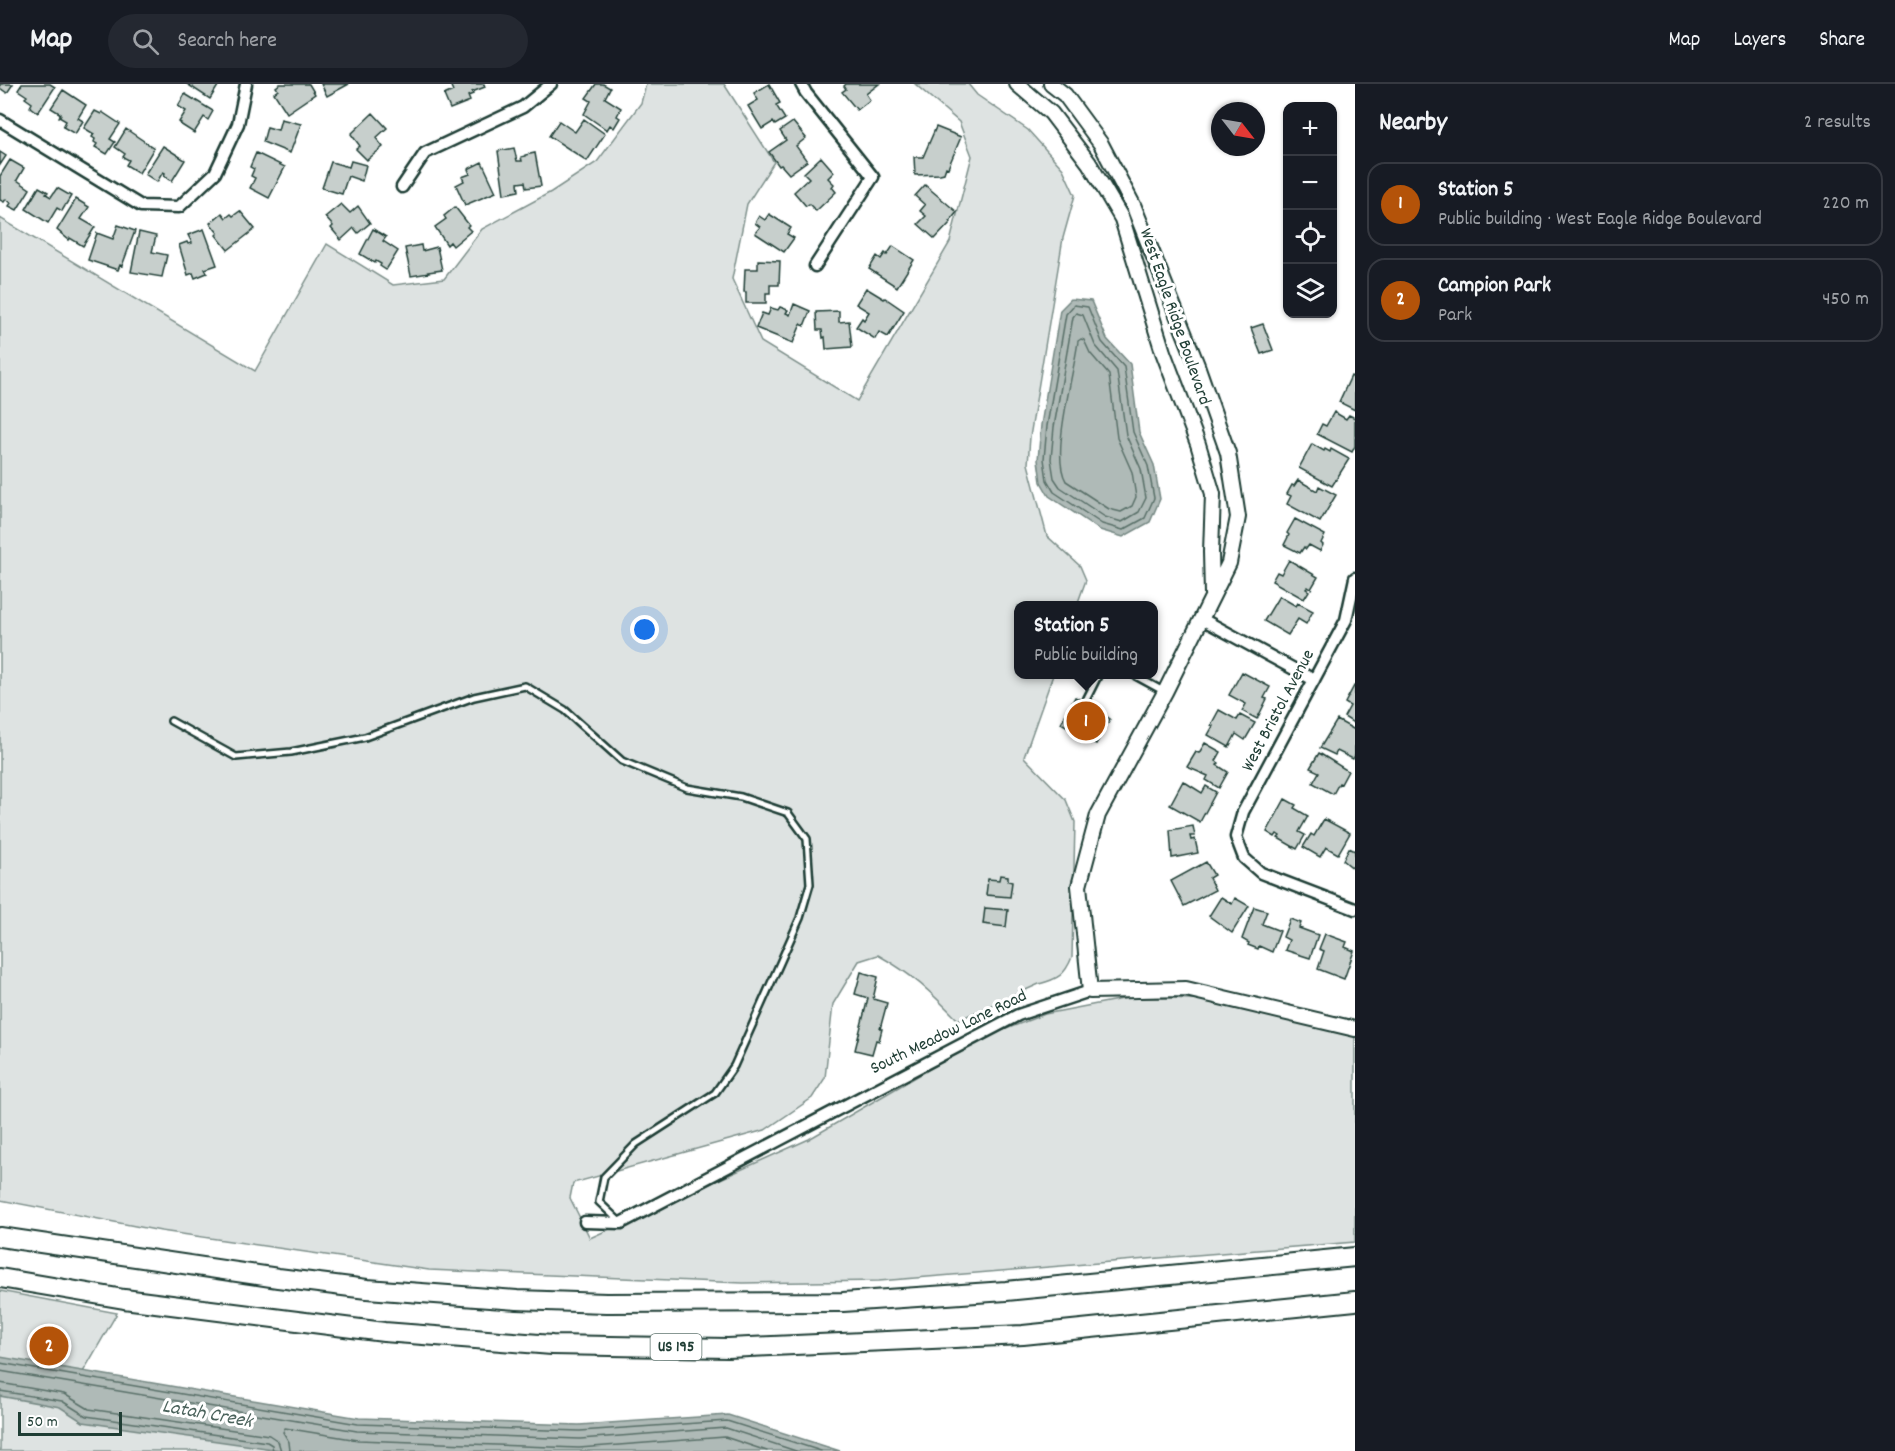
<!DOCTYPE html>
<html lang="en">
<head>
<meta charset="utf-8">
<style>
  :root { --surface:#171b24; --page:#242831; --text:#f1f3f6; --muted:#9ea1a6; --line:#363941; --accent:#b45309 }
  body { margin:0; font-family:Dekko,sans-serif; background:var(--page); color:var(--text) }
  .controls { position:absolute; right:18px; top:18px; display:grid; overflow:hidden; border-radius:12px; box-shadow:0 2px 4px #0004 }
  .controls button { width:54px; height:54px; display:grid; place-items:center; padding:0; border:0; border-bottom:2px solid var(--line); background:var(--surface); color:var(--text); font:30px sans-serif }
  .compass { position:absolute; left:1211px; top:18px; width:54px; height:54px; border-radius:50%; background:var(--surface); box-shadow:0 2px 4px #0004; rotate:121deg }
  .scale { position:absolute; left:18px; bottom:15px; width:104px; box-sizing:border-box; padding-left:6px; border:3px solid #1f3d34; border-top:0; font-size:16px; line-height:21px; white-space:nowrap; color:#1f3d34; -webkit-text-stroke:4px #fff; paint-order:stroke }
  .you { position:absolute; left:645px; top:546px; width:21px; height:21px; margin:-15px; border:4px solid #fff; border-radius:50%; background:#1a73e8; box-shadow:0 0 0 9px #1a73e833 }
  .badge { display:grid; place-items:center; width:39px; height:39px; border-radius:50%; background:var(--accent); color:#fff; font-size:20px; font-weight:700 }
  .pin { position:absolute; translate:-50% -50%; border:3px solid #fff; box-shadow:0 2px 6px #0006 }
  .popup { position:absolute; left:1014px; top:517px; width:144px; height:78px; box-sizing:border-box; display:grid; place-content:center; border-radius:12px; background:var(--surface); filter:drop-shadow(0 2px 4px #0005); font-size:20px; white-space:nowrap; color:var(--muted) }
  .popup b { font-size:22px; color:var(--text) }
  .popup::after { content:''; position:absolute; left:50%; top:100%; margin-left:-12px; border:12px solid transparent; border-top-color:var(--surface) }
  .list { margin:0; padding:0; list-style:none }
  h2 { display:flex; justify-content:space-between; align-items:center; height:78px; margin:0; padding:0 24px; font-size:26px }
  h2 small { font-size:20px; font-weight:400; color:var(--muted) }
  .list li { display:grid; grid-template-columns:39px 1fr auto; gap:18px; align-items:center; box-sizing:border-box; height:84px; margin:0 12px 12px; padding:0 12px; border:2px solid var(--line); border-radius:18px }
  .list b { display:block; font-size:22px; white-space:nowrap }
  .list p { margin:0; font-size:20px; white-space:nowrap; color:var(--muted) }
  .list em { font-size:20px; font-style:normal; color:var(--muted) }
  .icon { flex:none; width:33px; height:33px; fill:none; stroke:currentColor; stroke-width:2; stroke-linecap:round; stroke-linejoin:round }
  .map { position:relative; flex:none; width:1355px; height:1367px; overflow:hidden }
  header { display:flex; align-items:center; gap:36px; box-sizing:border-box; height:84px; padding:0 30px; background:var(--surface); border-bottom:2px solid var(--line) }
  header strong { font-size:28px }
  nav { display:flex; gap:33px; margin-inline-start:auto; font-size:21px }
  .search { width:420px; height:54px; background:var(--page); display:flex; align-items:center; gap:15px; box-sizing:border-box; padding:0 21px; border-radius:33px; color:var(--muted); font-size:22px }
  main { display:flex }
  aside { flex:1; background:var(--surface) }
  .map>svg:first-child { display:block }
  .green { fill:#dee3e2; stroke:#7e908b; stroke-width:1.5 }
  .water { fill:#afbab7; stroke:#758883; stroke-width:1.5 }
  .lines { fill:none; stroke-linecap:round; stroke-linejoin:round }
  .shore { stroke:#596f68; stroke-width:1.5 }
  .building { fill:#c7cfcc; stroke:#1f3d34; stroke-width:1.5 }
  .service-casing { stroke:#1f3d34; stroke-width:10 }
  .minor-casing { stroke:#1f3d34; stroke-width:15 }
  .tertiary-casing { stroke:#1f3d34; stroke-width:18 }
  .trunk-casing { stroke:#1f3d34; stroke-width:22 }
  .service { stroke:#fff; stroke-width:5 }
  .minor { stroke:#fff; stroke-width:10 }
  .tertiary { stroke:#fff; stroke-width:14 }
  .trunk { stroke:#fff; stroke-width:18 }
  .labels { text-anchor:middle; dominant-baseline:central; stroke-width:6; stroke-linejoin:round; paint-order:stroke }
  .shield { fill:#fff; stroke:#627771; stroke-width:1.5 }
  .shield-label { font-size:16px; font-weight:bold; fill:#1f3d34 }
  .street-label { font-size:18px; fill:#1f3d34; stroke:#fff }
  .water-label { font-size:20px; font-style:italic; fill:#4a625b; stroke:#fff }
</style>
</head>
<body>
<header>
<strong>Map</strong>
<div class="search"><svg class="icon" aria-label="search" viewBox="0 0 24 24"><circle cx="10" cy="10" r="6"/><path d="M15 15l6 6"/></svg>Search here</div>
<nav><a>Map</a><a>Layers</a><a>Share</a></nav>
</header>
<main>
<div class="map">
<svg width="1355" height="1367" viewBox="0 0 1355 1367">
  <rect width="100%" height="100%" fill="#fff"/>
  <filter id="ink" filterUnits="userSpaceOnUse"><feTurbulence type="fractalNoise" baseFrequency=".0167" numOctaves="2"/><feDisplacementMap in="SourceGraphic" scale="12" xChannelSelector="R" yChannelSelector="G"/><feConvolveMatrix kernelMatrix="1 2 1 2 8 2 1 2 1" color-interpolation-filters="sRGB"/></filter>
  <g filter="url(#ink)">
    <path class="green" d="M646,0H724L774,78L747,120L732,195L761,258L857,317L950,158L972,72L959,38L915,0H968L977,11L1028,46L1063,85L1075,111L1063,154L1030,353L1028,380L1047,452L1080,482L1086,496L1077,521L1018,522V590L1053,591L1024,673L1066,716L1075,738L1072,873C1065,891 1058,895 1039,900L958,936C931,908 912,890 878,871L859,877L833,920L825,994L812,1014L765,1046L573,1099L570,1114L590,1154L809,1055L983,954L1045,930L1128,914H1172L1206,916L1355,952V1158L879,1197L743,1199L429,1186L161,1147L0,1116V134L255,287L327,160L393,201L444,195L482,145L551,108L597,78L641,19Z
      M0,1207L117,1229L71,1309L487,1367H0Z"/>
    <path class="water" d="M1071,215L1091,217L1107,255L1130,280L1139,348L1154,381L1160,415L1150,438L1123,453L1100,446L1049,412L1041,398L1038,376L1041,341L1060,226Z
      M0,1273L359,1334L579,1341L728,1331L840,1367H287L83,1338L60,1323L0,1312Z"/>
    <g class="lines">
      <path class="shore" d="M1074,221L1088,223L1102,258L1124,283L1133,348L1148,382L1154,414L1145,434L1123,446L1102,440L1054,408L1047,396L1044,375L1047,342L1066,230Z
        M1076,229L1083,231L1095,261L1117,287L1126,351L1141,385L1146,414L1139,428L1122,438L1105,433L1060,403L1054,394L1051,375L1054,343L1073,233Z
        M1081,255L1084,256L1090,269L1109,291L1117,354L1132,388L1136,413L1132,422L1121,428L1109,425L1066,397C1050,371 1074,290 1078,257Z
        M0,1279L358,1340L580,1347L727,1337L821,1367
        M0,1287L357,1347L580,1355L726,1344L796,1367
        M0,1299L64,1310L89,1325L269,1351L278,1357L281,1367
        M0,1307L62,1317L86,1332L267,1358L272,1361L273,1367
        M290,1367L289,1358L283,1348L285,1344L358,1356L579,1364L725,1353L767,1367"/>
    </g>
    <path class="building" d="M0,0H13L7,9L0,4Z
      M22,0H50L55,3L38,29L30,23L32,19L25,14L27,12L18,6Z
      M187,0H215L218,2L210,15Z
      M280,0H309L315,10L287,29L274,9L278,6L276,3Z
      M321,0H349L327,12Z
      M450,0H484L485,3L472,8L473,10L468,12L470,17L450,25L444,11L453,7Z
      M596,0H603L610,4L605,14L621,24L617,32L620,34L614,44L610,41L607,46L584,30L591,17L586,14Z
      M769,0L780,19L776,21L785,35L775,41L773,38L762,45L748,22L758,16L754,9Z
      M846,0H879L866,10L870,16L857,26L842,8L846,5L844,2Z
      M63,6L86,21L78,34L83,37L75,50L63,43L66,37L59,33L61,30L51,24Z
      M185,10L213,27L208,36L204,33L194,49L180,40L181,39L179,38L186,27L178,22Z
      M95,27L101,30L102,28L120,40L110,55L115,58L107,70L95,63L97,60L94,58L95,55L92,53L94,50L84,44Z
      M373,29L387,44L376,54L383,63L367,76L356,65L360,62L351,50Z
      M281,35L301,40L290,69L263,58L267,43L278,46Z
      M584,35L605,50L587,77L549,52L559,37L575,48Z
      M793,38L806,54L796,62L807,77L789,90L781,81L779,82L769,68L786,56L780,47Z
      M936,43L961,53L948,84L946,83L944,89L940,90L915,91L914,73H923Z
      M126,45L154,64L139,89L126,81L129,76L123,73L125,70L115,63Z
      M163,62L185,76L172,97L164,92L165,89L163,88L157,98L145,90Z
      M514,64L517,77H522L521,73L525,72V71L535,69L541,102L526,104L525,98L518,99L519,107L504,110L498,67Z
      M0,68L6,72L0,81Z
      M256,69L285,83L269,114L250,104L255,94L251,92L254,85L250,83Z
      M821,73L834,88L828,94L834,100L832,103L836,108L816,127L809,120L806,122L794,108L809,94L804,89Z
      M10,76L24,84L17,96L30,105L17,126L9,122L11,119L6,115L4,118L0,116V92Z
      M351,77L366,81L362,97L348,92L342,110L322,104L331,78L349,83Z
      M482,78L496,108L465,121L456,101L464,97L462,93L470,90L468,85Z
      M925,101L957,128L950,137L951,138L935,155L918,140L926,132L920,127L925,121L915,112Z
      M39,103L48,108L46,110L51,113L57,104L71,112L62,127L57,124L48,139L26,125Z
      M76,115L89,123L81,135L95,143L83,162L70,154L69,156L57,146Z
      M341,120L350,129L358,122L370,139L358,149L354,144L341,156L331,144L333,142L325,133Z
      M455,123L469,141L467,143L471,147L453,162L450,158L447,161L435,143L446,135L444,132Z
      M240,127L255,145L228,166L216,151L218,149L210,139L222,129L226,134L231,130L233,132Z
      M769,130L791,144L787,150L794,154L784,168L755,149L760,143L755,139L759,132L765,136Z
      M118,141L135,147L122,182L120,181L118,186L88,176L97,149L113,155Z
      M204,145L217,181L205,185L207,189L195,194L193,189L188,191L179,161L187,158L188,160L192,159L188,151Z
      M373,145L386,153L383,157L398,167L386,186L380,182L381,180L376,177L375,179L360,170Z
      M139,148L156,152L152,168L167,171L162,193L131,188Z
      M421,161L422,167L437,163L442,186L428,188L429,189L411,192L405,164Z
      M893,162L914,176L897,203L869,185L877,172L881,175L885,169L887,171Z
      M758,176L780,177L779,201H770V209H766V219H746V208H744L745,185H758Z
      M866,204L884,215L885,214L904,227L888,253L879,248L875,255L856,243L862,234L864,236L869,228L856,220Z
      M794,220L810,227L804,242L801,240L793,259L756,244L762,229L768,231L771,224L778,226L780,223L788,226L786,229L790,231Z
      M839,227V238L849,237L852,263L826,265L825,253L823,254L822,246H817L816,228Z
      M1263,240L1273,266L1261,270L1251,244Z
      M1351,292L1355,294V326L1339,318Z
      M1334,328L1346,335L1349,331L1355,334V362L1352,368L1317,350L1322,340L1326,342Z
      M1312,360L1324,367L1325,365L1330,368L1331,365L1349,375L1332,402L1299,384Z
      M1298,396L1317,407L1319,402L1336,411L1320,438L1287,420L1291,412L1287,410L1292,401L1294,402Z
      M1295,435L1325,451L1321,459L1323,461L1320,467L1309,461L1306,465L1304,463L1300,469L1284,461L1289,451L1287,449Z
      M1289,476L1318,493L1311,505L1308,503L1306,505L1309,507L1304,515L1272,497L1277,488L1281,490Z
      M1279,512L1296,522L1298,519L1313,527L1306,540L1298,535L1288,551L1264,537Z
      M1242,588L1270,603L1264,614L1267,615L1257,635L1242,627L1246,620L1229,611Z
      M1354,602L1355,603V640L1344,633L1350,622L1345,619Z
      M1075,613L1092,622L1110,635L1096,660L1074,649L1075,647L1061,639Z
      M1219,626L1237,636L1240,631L1255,639L1245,656L1236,650L1229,663L1208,651L1213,642L1211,641Z
      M1337,636L1355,646V671L1353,675L1337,667L1335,671L1320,664Z
      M1205,659L1221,668L1216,677L1219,679L1217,681L1228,688L1219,704L1206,696L1208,692L1187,683L1196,668L1199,669Z
      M1319,669L1348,687L1341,700L1339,699L1333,710L1313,699L1319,688L1310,684Z
      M1183,697L1202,709L1206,702L1216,708L1200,738L1170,721Z
      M1285,715L1296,721L1294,724L1308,732L1299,748L1305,751L1297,765L1278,754L1280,752L1277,750L1275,753L1267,748Z
      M1324,735L1350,749L1338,770L1326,763L1320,773L1303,763L1311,750L1314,752Z
      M1193,742L1195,752H1190L1191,756L1195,755L1198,769L1172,774L1170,746Z
      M1349,764L1355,767V786L1343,776Z
      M1206,778L1214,791L1209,794L1215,806L1184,822L1171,797Z
      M1000,791L1008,792V797L1012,798L1010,813L986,811L988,795L999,796Z
      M1221,813L1232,820L1235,814L1249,822L1232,849L1209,832Z
      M1254,823L1267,827L1262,840L1280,847L1272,868L1259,862L1258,865L1248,861L1249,859L1242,855Z
      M985,824L1008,826L1006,843L983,840Z
      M1290,835L1301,839L1299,844L1318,851L1310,874L1285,866L1289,856L1283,853Z
      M1325,850L1347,858L1345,863L1354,867L1344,895L1318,885L1324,867L1319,865Z
      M861,888L878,893L873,915L887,919L880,945H882L879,957L876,956L872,970L855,966L868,914L855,910Z"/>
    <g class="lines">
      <defs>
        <path id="service" d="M1132,590L1165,608
          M1085,618L1099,590
          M171,637L236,673L291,668L365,653L474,613L525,602L565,626L622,677L687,704L741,713L788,729L807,755L810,800L800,834L734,982L715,1009L636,1060L604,1093L599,1118L620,1138"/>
        <path id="minor" d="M801,0L806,9L873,93L815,182
          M0,36L141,122L179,123L215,89L238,40L246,0
          M402,103L425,69L523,23L551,0
          M1355,494L1346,536L1243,728L1236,753L1244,774L1261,789L1355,825
          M1202,535L1314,596
          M585,1138L621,1139L1018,931L1090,907"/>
        <path id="tertiary" d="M1017,0L1051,29L1089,79L1122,135L1163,268L1198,360L1213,410L1211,468L1212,510
          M1051,0L1065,11L1101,60L1134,123L1197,281L1228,369L1238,433L1229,479L1165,608L1098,731L1079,802L1090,907L1186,905L1355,945"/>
        <path id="trunk" d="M0,1153L278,1194L367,1205L517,1216L606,1219L843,1218L1006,1207L1355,1173
          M0,1194L124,1215L384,1248L552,1261L728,1264L1023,1251L1355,1217"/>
      </defs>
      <use href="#service" class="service-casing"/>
      <use href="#minor" class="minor-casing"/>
      <use href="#tertiary" class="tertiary-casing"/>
      <use href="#trunk" class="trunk-casing"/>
      <use href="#service" class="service"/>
      <use href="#minor" class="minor"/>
      <use href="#tertiary" class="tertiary"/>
      <use href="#trunk" class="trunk"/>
    </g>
  </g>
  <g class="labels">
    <rect class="shield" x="650.5" y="1250" width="51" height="26" rx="4.5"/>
    <g class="shield-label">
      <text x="676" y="1263">US 195</text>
    </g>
    <g class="street-label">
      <text transform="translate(1174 233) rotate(71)">West Eagle Ridge Boulevard</text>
      <text transform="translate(1279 627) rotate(-62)">West Bristol Avenue</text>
      <text transform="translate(949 949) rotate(-26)">South Meadow Lane Road</text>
    </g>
    <g class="water-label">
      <text transform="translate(207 1331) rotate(10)">Latah Creek</text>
    </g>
  </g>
</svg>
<div class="controls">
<button>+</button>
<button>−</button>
<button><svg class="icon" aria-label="locate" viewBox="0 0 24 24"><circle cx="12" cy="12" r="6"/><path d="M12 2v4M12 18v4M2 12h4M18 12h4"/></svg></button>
<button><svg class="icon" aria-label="layers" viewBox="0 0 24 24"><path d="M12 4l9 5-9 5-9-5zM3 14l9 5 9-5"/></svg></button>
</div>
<svg class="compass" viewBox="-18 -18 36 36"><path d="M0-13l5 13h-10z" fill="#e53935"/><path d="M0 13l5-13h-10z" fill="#9ea1a6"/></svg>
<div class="scale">50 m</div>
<div class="you"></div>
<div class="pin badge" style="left:1086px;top:637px">1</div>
<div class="popup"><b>Station 5</b>Public building</div>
<div class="pin badge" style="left:49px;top:1262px">2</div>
</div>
<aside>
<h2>Nearby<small>2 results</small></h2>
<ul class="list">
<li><span class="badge">1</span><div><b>Station 5</b><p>Public building · West Eagle Ridge Boulevard</p></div><em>220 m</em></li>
<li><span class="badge">2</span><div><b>Campion Park</b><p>Park</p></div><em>450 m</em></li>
</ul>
</aside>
</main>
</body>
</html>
